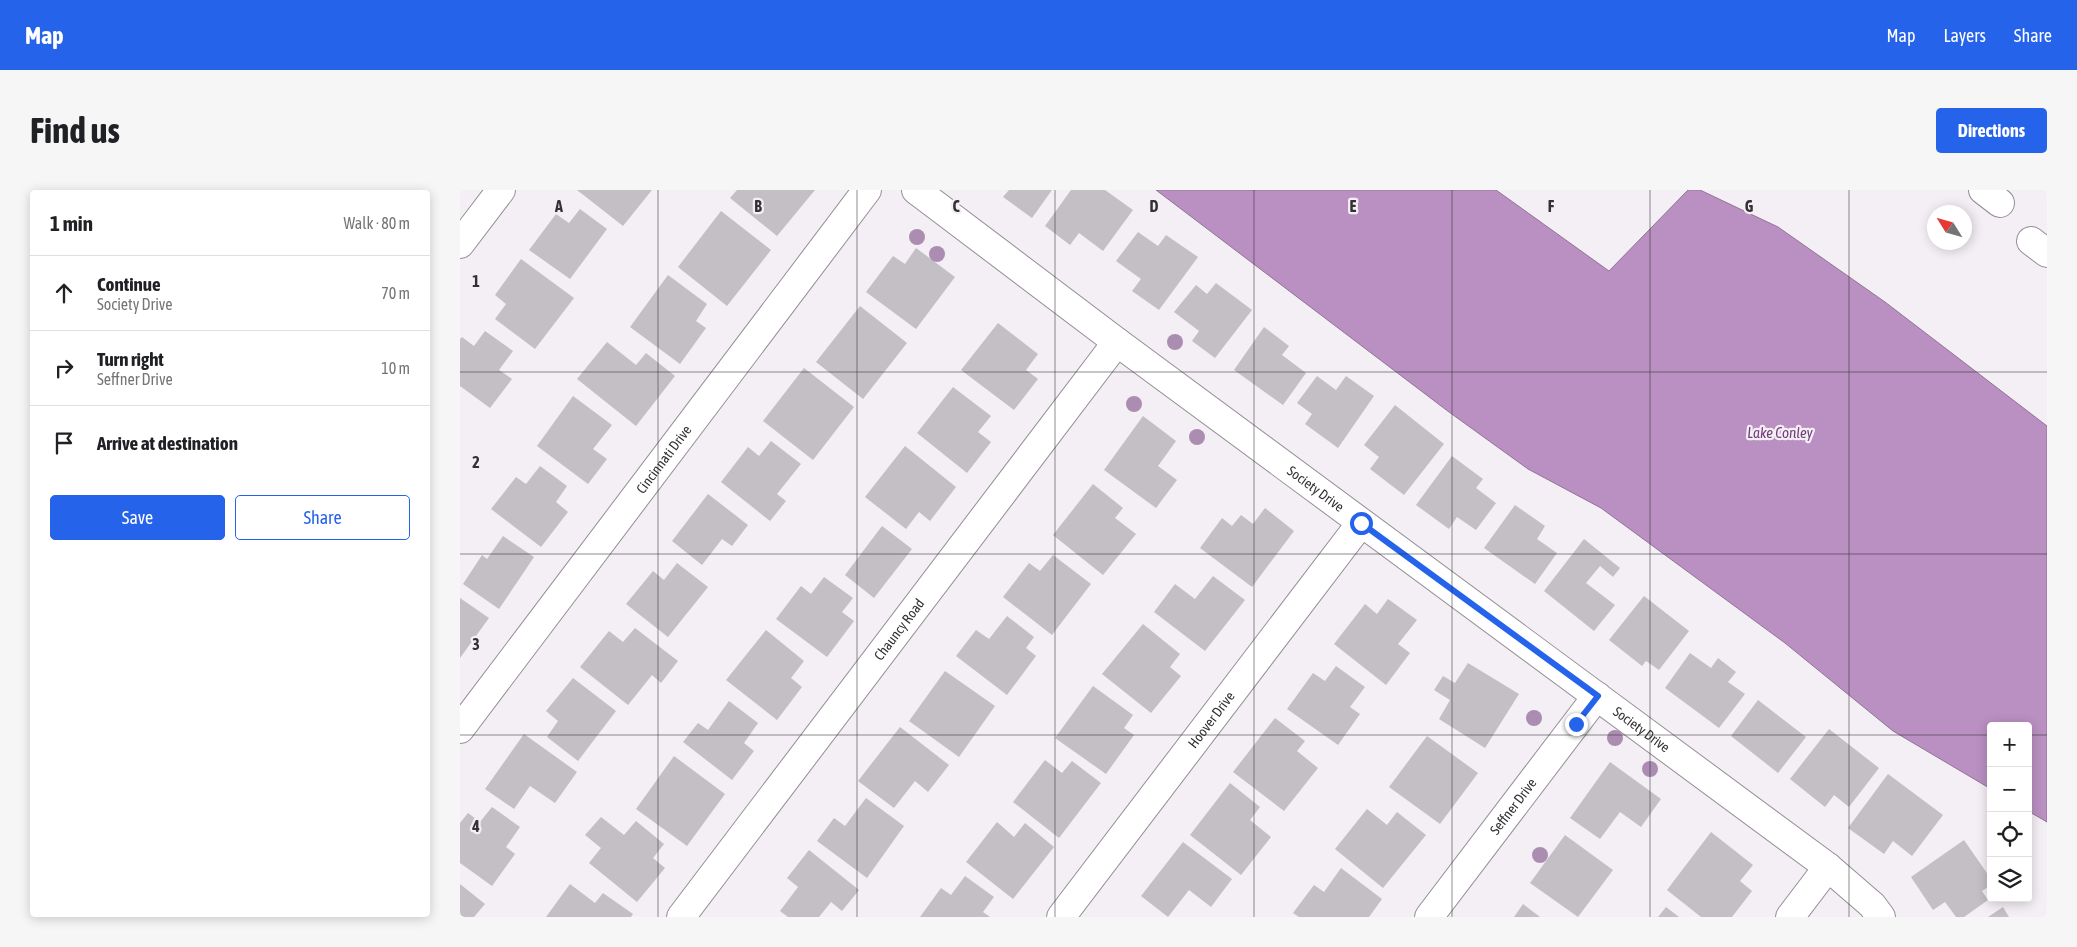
<!DOCTYPE html>
<html lang="en">
<head>
<meta charset="utf-8">
<style>
  :root { --surface:#fff; --page:#f6f6f6; --text:#202124; --muted:#757577; --line:#e0e0e0; --accent:#2563eb }
  body { margin:0; font-family:"Asap Condensed",sans-serif; background:var(--page); color:var(--text) }
  .controls { position:absolute; right:15px; bottom:15px; display:grid; overflow:hidden; border-radius:5px; box-shadow:0 2px 12px #0003 }
  .controls button { width:45px; height:45px; display:grid; place-items:center; padding:0; border:0; border-bottom:1px solid var(--line); background:var(--surface); color:var(--text); font:25px sans-serif }
  .compass { position:absolute; left:1467px; top:15px; width:45px; height:45px; border-radius:50%; background:var(--surface); box-shadow:0 2px 12px #0003; rotate:307deg }
  .stop { position:absolute; width:15px; height:15px; margin:-11px; border:4px solid #2563eb; border-radius:50%; background:#fff }
  .stop.end { background:#2563eb; border-color:#fff; box-shadow:0 1px 5px #0008 }
  .list { margin:0; padding:0; list-style:none }
  h2 { display:flex; justify-content:space-between; align-items:center; height:65px; margin:0; padding:0 20px; font-size:21px }
  h2 small { font-size:16px; font-weight:400; color:var(--muted) }
  .list li { display:grid; grid-template-columns:32px 1fr auto; gap:15px; align-items:center; box-sizing:border-box; height:75px; padding:0 20px; border-top:1px solid var(--line) }
  .list b { display:block; font-size:19px; white-space:nowrap }
  .list p { margin:0; font-size:16px; white-space:nowrap; color:var(--muted) }
  .list em { font-size:16px; font-style:normal; color:var(--muted) }
  .actions { display:flex; gap:10px; padding:15px 20px }
  .actions a { flex:1; padding:11px 0; border:1px solid var(--accent); border-radius:5px; text-align:center; font-size:18px; color:var(--accent) }
  .actions .main { background:var(--accent); color:#fff }
  .icon { flex:none; width:28px; height:28px; fill:none; stroke:currentColor; stroke-width:2; stroke-linecap:round; stroke-linejoin:round }
  .map { position:relative; flex:none; width:1587px; height:727px; overflow:hidden; border-radius:5px }
  header { display:flex; align-items:center; gap:30px; box-sizing:border-box; height:70px; padding:0 25px; background:var(--accent); color:#fff }
  header strong { font-size:24px }
  nav { display:flex; gap:28px; margin-inline-start:auto; font-size:18px }
  .intro { display:flex; align-items:center; justify-content:space-between; box-sizing:border-box; height:120px; padding:0 30px }
  h1 { margin:0; font-size:35px }
  .button { padding:12px 22px; border-radius:5px; background:var(--accent); color:#fff; font-size:18px; font-weight:700 }
  main { display:flex; gap:30px; padding:0 30px }
  aside { flex:1; background:var(--surface); border-radius:5px; box-shadow:0 2px 12px #0003 }
  .map>svg:first-child { display:block }
  .water { fill:#b990c1; stroke:#917497 }
  .building { fill:#c4bec5 }
  .lines { fill:none; stroke-linecap:round; stroke-linejoin:round }
  .minor-casing { stroke:#948e95; stroke-width:30 }
  .minor { stroke:#fff; stroke-width:28 }
  .tree { fill:#ac8db2 }
  .route { stroke:#2563eb; stroke-width:6 }
  .grid { fill:none; stroke:#333134; stroke-width:1; stroke-opacity:0.55 }
  .labels { text-anchor:middle; dominant-baseline:central; stroke-width:4.5; stroke-linejoin:round; paint-order:stroke }
  .street-label { font-size:14px; fill:#333134; stroke:#f4eef5 }
  .water-label { font-size:15px; font-style:italic; fill:#713d7b; stroke:#f4eef5 }
  .grid-label { font-size:16px; text-anchor:middle; font-weight:bold; fill:#333134; stroke:#f4eef5; stroke-width:4.5; stroke-linejoin:round; paint-order:stroke }
</style>
</head>
<body>
<header>
<strong>Map</strong>
<nav><a>Map</a><a>Layers</a><a>Share</a></nav>
</header>
<div class="intro"><h1>Find us</h1><a class="button">Directions</a></div>
<main>
<aside>
<h2>1 min<small>Walk · 80 m</small></h2>
<ul class="list">
<li><svg class="icon" aria-label="ahead" viewBox="0 0 24 24"><path d="M12 20V5M6 11l6-6 6 6"/></svg><div><b>Continue</b><p>Society Drive</p></div><em>70 m</em></li>
<li><svg class="icon" aria-label="right" viewBox="0 0 24 24"><path d="M7 20v-9h11M14 6l5 5-5 5"/></svg><div><b>Turn right</b><p>Seffner Drive</p></div><em>10 m</em></li>
<li><svg class="icon" aria-label="arrive" viewBox="0 0 24 24"><path d="M6 21V4h12l-3 4 3 4H6"/></svg><div><b>Arrive at destination</b></div></li>
</ul>
<div class="actions"><a class="main">Save</a><a>Share</a></div>
</aside>
<div class="map">
<svg width="1587" height="727" viewBox="0 0 1587 727">
  <rect width="100%" height="100%" fill="#f4eef5"/>
  <path class="water" d="M696,0H1036L1149,81L1228,0H1240L1318,37L1425,112L1587,236V632L1568,621V536H1531V599L1433,541L1325,453L1141,318L1068,279L989,222Z"/>
  <path class="building" d="M117,0H192L163,36Z
    M277,0H355L317,46L270,8Z
    M549,0H592L572,28L543,7Z
    M611,0H645L673,20L643,61L619,43L610,55L585,36Z
    M120,19L147,39L110,89L69,60L96,24L109,33Z
    M261,21L311,60L267,116L218,77Z
    M678,42L698,56L706,45L738,67L699,120L672,101L681,89L656,71Z
    M456,58L495,87L456,139L406,102L433,66L445,74Z
    M61,69L114,108L75,159L35,129L46,114L35,105Z
    M208,85L247,114L236,131L246,138L220,174L170,137Z
    M756,93L792,120L755,168L732,151L739,141L714,122L736,95L747,104Z
    M400,116L447,153L403,209L356,172Z
    M538,133L578,164L566,180L578,189L554,220L501,180Z
    M804,137L829,156L822,165L846,183L823,215L774,180Z
    M25,141L53,161L39,180L52,189L30,218L0,196V149L2,147L14,156Z
    M147,152L176,175L186,163L215,186L176,236L117,189Z
    M344,178L394,217L353,270L303,231Z
    M857,186L876,200L886,186L914,206L878,258L845,234L852,224L837,213Z
    M493,197L531,226L518,242L531,252L507,283L457,243Z
    M113,206L152,235L133,259L147,269L128,294L77,256Z
    M935,215L984,254L944,305L910,279L919,267L904,255Z
    M683,226L716,251L698,276L717,290L696,318L644,280Z
    M311,251L341,274L317,304L326,311L310,331L261,292L288,257L299,266Z
    M445,256L496,297L470,331L459,322L446,339L405,307Z
    M992,266L1023,289L1016,298L1036,313L1016,340L997,327L989,339L956,315Z
    M80,276L107,296L96,312L108,322L81,357L31,319L56,287L66,294Z
    M633,294L663,318L655,328L676,344L643,385L593,345Z
    M248,304L288,335L272,356L262,349L242,375L212,351Z
    M1055,315L1085,336L1077,349L1097,363L1075,394L1024,358Z
    M805,318L834,341L792,397L740,358L762,328L772,336L781,325L793,334Z
    M422,336L452,359L414,408L385,385Z
    M43,346L74,367L39,419L3,394L22,365L27,369Z
    M1124,349L1160,378L1153,387L1140,376L1126,393L1155,415L1134,441L1084,401Z
    M593,365L631,394L592,445L543,407L569,373L580,381Z
    M217,373L248,397L208,447L166,414L193,381L204,390Z
    M753,386L785,410L745,461L694,422L715,394L735,409Z
    M364,387L393,408L382,422L394,431L367,467L316,429L341,396L351,404Z
    M1184,406L1229,441L1199,480L1186,471L1182,476L1149,450Z
    M0,408L29,428L0,468Z
    M928,409L957,430L938,454L950,463L926,495L874,454L905,414L917,424Z
    M547,426L574,447L566,458L576,466L547,505L496,466L516,440L529,449Z
    M683,434L720,464L710,477L721,486L691,523L642,484Z
    M175,438L218,471L201,493L192,485L168,515L120,477L149,441L163,452Z
    M306,440L344,471L331,488L342,497L317,530L266,490Z
    M1230,463L1251,478L1258,468L1276,482L1268,492L1285,504L1259,538L1205,498Z
    M1008,473L1059,504L1025,558L979,529L990,510L974,500L983,486L995,493Z
    M876,476L905,497L890,517L900,524L878,555L827,519L853,483L865,491Z
    M485,481L535,516L499,567L449,531Z
    M113,488L156,521L118,571L87,547L98,531L86,521Z
    M633,496L673,525L664,538L674,545L646,584L595,548Z
    M1298,510L1346,547L1318,583L1271,546Z
    M269,511L298,533L284,553L294,561L272,590L223,552L238,533L248,540Z
    M815,528L845,551L837,561L858,578L824,621L773,582Z
    M440,537L489,575L468,602L455,591L434,618L398,591Z
    M1369,539L1419,578L1389,617L1374,605L1365,617L1330,589Z
    M64,544L117,582L95,613L70,596L54,619L25,599Z
    M967,546L1018,583L980,634L929,597Z
    M214,566L265,604L227,656L176,619Z
    M585,570L602,583L612,571L641,593L599,648L553,612Z
    M1150,572L1201,609L1181,637L1160,622L1140,649L1110,628Z
    M1428,584L1483,625L1452,666L1433,651L1424,664L1388,638Z
    M770,593L800,617L790,630L811,647L781,685L730,645Z
    M406,608L444,636L407,688L357,651L374,628L385,636Z
    M32,617L60,637L46,657L55,664L32,696L0,673V633L8,623L20,632Z
    M907,619L927,635L937,622L966,645L923,698L875,659Z
    M141,627L164,645L176,631L204,654L193,668L205,678L177,712L129,673L141,658L125,645Z
    M537,632L554,647L565,633L594,657L553,709L506,672Z
    M1251,642L1293,675L1280,691L1292,701L1272,727H1241L1207,700Z
    M1105,645L1153,680L1118,727L1070,693Z
    M1504,650L1531,689V695L1522,701L1528,710L1504,727H1496L1485,712L1473,720L1451,687Z
    M723,652L772,689L751,717L729,700L708,727L681,706Z
    M349,660L399,700L382,721L371,712L359,727H328L320,721L338,697L327,688Z
    M881,678L922,709L909,727H839L833,723L854,695L864,702Z
    M505,686L534,707L523,722L530,727H460L481,698L491,705Z
    M0,694L25,714L14,727H0Z
    M110,694L135,713L143,703L173,724L171,727H86Z
    M1063,714L1080,727H1054Z
    M1206,717L1219,727H1198Z
    M1543,717L1549,727H1528Z"/>
  <g class="lines">
    <defs>
      <g id="minor">
        <path id="s1" d="M456,0L657,152L1368,677L1412,715L1421,727"/>
        <path d="M1523,0L1540,13"/>
        <path d="M1571,51L1587,63"/>
        <path d="M0,54L41,0"/>
        <path id="s2" d="M0,539L407,0"/>
        <path id="s3" d="M221,727L657,152"/>
        <path id="s4" d="M601,727L901,333"/>
        <path id="s5" d="M969,727L1137,506"/>
        <path d="M1330,727L1368,677"/>
      </g>
    </defs>
    <use href="#minor" class="minor-casing"/>
    <use href="#minor" class="minor"/>
  </g>
  <g class="tree">
    <circle cx="457" cy="47" r="8"/>
    <circle cx="477" cy="64" r="8"/>
    <circle cx="715" cy="152" r="8"/>
    <circle cx="674" cy="214" r="8"/>
    <circle cx="737" cy="247" r="8"/>
    <circle cx="1074" cy="528" r="8"/>
    <circle cx="1155" cy="548" r="8"/>
    <circle cx="1190" cy="579" r="8"/>
    <circle cx="1080" cy="665" r="8"/>
  </g>
  <g class="lines">
    <path class="route" d="M901,333L1138,506L1116,534"/>
  </g>
  <path class="grid" d="M198,0V727M397,0V727M595,0V727M794,0V727M992,0V727M1190,0V727M1389,0V727M0,182H1587M0,364H1587M0,545H1531M1568,545H1587"/>
  <g class="labels">
    <g class="street-label">
      <text stroke="none"><textPath href="#s2" startOffset="338">Cincinnati Drive</textPath></text>
      <text stroke="none"><textPath href="#s1" startOffset="499">Society Drive</textPath></text>
      <text stroke="none"><textPath href="#s3" startOffset="361">Chauncy Road</textPath></text>
      <text stroke="none"><textPath href="#s4" startOffset="248">Hoover Drive</textPath></text>
      <text stroke="none"><textPath href="#s1" startOffset="904">Society Drive</textPath></text>
      <text stroke="none"><textPath href="#s5" startOffset="139">Seffner Drive</textPath></text>
    </g>
    <g class="water-label">
      <text x="1320" y="242">Lake Conley</text>
    </g>
  </g>
  <g class="grid-label">
    <text x="99" y="22">A</text>
    <text x="298" y="22">B</text>
    <text x="496" y="22">C</text>
    <text x="694" y="22">D</text>
    <text x="893" y="22">E</text>
    <text x="1091" y="22">F</text>
    <text x="1289" y="22">G</text>
    <text x="16" y="97">1</text>
    <text x="16" y="278">2</text>
    <text x="16" y="460">3</text>
    <text x="16" y="642">4</text>
  </g>
</svg>
<div class="controls">
<button>+</button>
<button>−</button>
<button><svg class="icon" aria-label="locate" viewBox="0 0 24 24"><circle cx="12" cy="12" r="6"/><path d="M12 2v4M12 18v4M2 12h4M18 12h4"/></svg></button>
<button><svg class="icon" aria-label="layers" viewBox="0 0 24 24"><path d="M12 4l9 5-9 5-9-5zM3 14l9 5 9-5"/></svg></button>
</div>
<svg class="compass" viewBox="-18 -18 36 36"><path d="M0-13l5 13h-10z" fill="#e53935"/><path d="M0 13l5-13h-10z" fill="#757577"/></svg>
<div class="stop" style="left:901px;top:333px"></div>
<div class="stop end" style="left:1116px;top:534px"></div>
</div>
</main>
</body>
</html>
